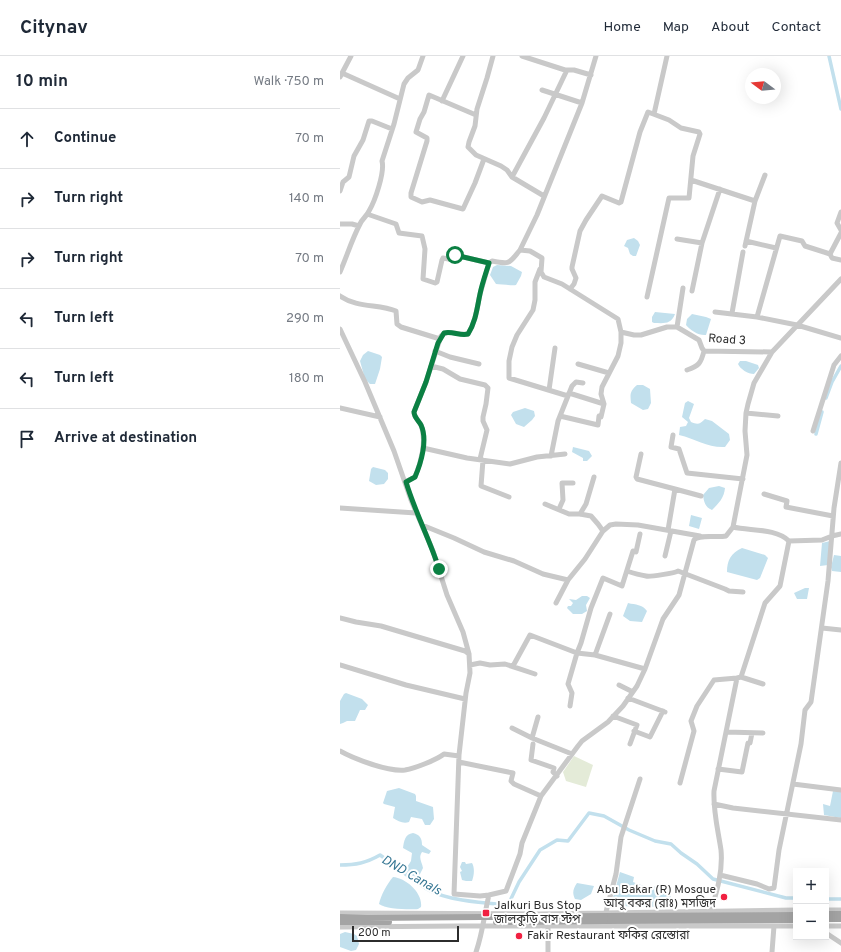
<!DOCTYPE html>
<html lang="en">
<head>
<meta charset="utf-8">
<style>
  :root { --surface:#fff; --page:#f6f6f7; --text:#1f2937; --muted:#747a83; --line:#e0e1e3 }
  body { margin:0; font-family:Overpass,"Noto Sans Bengali",sans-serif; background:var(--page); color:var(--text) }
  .controls { position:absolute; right:12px; bottom:12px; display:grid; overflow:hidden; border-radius:0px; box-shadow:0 4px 16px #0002 }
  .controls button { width:36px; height:36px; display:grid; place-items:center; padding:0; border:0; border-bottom:1px solid var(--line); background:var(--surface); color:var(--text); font:20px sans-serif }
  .compass { position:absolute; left:405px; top:12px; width:36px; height:36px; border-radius:50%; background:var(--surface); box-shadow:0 4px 16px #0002; rotate:286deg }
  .scale { position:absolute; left:12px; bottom:10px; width:107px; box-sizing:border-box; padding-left:4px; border:2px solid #2c2c2c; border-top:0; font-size:11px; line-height:14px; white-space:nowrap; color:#2c2c2c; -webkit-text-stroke:3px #fff; paint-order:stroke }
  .stop { position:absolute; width:12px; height:12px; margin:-9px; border:3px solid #0b8043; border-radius:50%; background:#fff }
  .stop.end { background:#0b8043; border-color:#fff; box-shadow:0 1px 4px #0008 }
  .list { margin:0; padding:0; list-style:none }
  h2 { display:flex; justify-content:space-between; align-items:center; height:52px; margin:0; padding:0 16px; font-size:17px }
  h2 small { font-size:13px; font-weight:400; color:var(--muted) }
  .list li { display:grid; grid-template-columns:26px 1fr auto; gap:12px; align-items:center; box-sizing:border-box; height:60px; padding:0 16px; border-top:1px solid var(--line) }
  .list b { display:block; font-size:15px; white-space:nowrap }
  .list em { font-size:13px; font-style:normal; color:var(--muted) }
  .icon { flex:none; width:22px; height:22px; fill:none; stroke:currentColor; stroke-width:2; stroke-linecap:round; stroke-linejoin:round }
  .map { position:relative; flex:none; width:501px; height:896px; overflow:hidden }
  header { display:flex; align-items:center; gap:24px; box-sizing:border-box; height:56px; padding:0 20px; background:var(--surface); border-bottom:1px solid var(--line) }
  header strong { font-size:19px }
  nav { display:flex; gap:22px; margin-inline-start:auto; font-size:14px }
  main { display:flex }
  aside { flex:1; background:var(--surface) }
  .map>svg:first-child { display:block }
  .green { fill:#e4ebd8 }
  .water { fill:#c2e0ed }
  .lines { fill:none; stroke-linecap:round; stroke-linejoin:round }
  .canal { stroke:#c2e0ed; stroke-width:3.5 }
  .minor { stroke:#c9c9c9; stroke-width:5 }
  .major { stroke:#a4a4a4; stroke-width:6 }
  .major-bridge { stroke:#a4a4a4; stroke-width:6 }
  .route { stroke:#0b8043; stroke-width:5 }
  .poi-dot { fill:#f12041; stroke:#fff; stroke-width:1.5 }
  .labels { text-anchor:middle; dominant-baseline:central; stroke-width:4; stroke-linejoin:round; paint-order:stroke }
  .street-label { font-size:12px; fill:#2c2c2c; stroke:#fff }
  .poi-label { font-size:12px; fill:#2c2c2c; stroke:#fff; text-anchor:start }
  .water-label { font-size:13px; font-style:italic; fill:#357693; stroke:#fff }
</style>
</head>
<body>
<header>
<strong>Citynav</strong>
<nav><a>Home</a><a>Map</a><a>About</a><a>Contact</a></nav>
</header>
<main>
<aside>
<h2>10 min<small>Walk · 750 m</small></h2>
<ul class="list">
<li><svg class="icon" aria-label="ahead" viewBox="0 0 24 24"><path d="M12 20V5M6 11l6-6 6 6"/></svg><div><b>Continue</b></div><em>70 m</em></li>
<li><svg class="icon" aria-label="right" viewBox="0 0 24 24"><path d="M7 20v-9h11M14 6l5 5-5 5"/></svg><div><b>Turn right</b></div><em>140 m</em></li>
<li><svg class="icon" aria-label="right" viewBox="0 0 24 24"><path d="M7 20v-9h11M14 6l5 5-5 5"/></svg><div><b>Turn right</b></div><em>70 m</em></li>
<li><svg class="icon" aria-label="left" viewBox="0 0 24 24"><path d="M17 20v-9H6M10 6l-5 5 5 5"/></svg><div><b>Turn left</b></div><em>290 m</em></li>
<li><svg class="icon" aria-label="left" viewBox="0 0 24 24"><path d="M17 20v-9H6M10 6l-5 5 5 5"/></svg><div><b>Turn left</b></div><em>180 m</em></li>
<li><svg class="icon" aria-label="arrive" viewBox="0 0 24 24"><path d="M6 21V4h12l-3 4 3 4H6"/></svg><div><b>Arrive at destination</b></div></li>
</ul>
</aside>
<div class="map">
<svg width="501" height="896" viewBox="0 0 501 896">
  <rect width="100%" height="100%" fill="#fff"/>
  <path class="green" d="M234,700L253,709L246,731L226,725L223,716Z"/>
  <path class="water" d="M294,182L298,185L300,189L296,200H293L290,198L288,192L284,190L287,184Z
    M157,209L171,210L182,216L181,220L176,229C172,230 161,228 156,228L150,219L153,211Z
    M315,256L335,258C331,269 323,267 314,267L312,266V261Z
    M352,258L366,261L371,263L366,279C359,280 350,274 346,269L347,263Z
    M28,295L40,299L42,301L40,313L35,328H30L25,323L20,305L23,299Z
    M400,305H406L418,309L419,312L414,318C408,318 400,313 398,308Z
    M297,329H303L310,333L311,347L308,353L303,354L291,347C290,338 290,335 297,329Z
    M348,345L354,348L349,362L351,366C358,369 360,368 365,363L372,365L389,378L390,384L385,391C368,392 356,383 339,379L340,371L346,370L348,366L342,361L345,347Z
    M185,352L194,355L195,360L192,364L184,371L176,368L171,359L173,356Z
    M233,391L249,395L252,400L247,405H243V402L232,396Z
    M33,411L45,414L48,417V423L44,428L36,429L29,425L31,413Z
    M379,430L385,432C384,442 379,447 372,454C365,451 364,446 363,439L369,432Z
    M351,459L362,462L359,473L349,470Z
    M490,485L488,509L480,510L482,487Z
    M402,492L425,499L428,502L420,522L417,524L387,516C387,504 391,497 402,492Z
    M494,499L501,500V516L492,515L491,511Z
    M465,532H469L467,543H457L454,537Z
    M242,540H247L250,542L246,549L247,555L242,558H233L227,552L228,550H231L233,547L229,543L236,544Z
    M288,547C296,549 302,548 307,555L302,566L290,565L283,560Z
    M6,637L22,643L28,649L25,654H20L15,665H7L3,667L0,668V645L4,638Z
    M59,732L75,738L76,740V745L93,751L94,763L90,769H85L82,763L71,761L69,766C63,768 58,765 53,762L55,751L44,748L43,747L47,735Z
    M493,735L501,736V762L484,759L483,748L490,750Z
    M73,777C80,779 82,782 82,789L91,795L89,798L82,796C78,802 82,806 83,812L79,820L76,821L64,816L71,805L72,797L63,792C64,785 65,778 73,777Z
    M122,806H125L126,808L132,807C135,812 134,820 132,825H126L122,824L120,816L122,815L120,811Z
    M280,816L294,821L293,826L312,833L315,830L327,834L331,838L330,846L326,851L274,850L272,845Z
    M53,821C66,822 83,837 81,851L78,853C70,854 45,853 39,848C41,839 47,828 53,821Z
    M237,827L254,830L251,838L241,844L235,843C232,837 233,833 237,827Z
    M5,876L14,878L17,880L19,888L16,894L11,895L0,891V878Z"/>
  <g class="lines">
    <path class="canal" d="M489,0L501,53
      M486,342L492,326L501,310
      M476,378L482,356
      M0,809C16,809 26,807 40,799C55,810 71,823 87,833C107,845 145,847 168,849L179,826L200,794L217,784L228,785L249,757L264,760L289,774L315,785L331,788L341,797L357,808L373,823L446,842H456
      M486,843H501"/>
    <path class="minor" d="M153,0L147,22L137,53L135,70L129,86L128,91L136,99L161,110L167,114L172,121L204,140
      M182,0L225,14H234L251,19
      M2,17L60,43
      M0,21L11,0
      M202,34L242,47
      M102,45L123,0
      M314,58L327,0
      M136,59L89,39L84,56L80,63L76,76L87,82V85L71,137V141L82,146L90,144L123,153L135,127L144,103
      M172,121L204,62L227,14
      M351,124L415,145
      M0,135L3,126L9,121L14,100L23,84L29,65H32L52,73
      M501,156L497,167L501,174
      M27,158L56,168L59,177L82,180L85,193L83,223L95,227L97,226L102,204L103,202L114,204L115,199L149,207
      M0,168H12L19,170
      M337,183L362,187
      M406,185L436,192
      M405,190L415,145L425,119
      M180,194L197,159L242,47L256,0
      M490,198L501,177
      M200,213L195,226V244L193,254L177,279L172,291L169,305V322L228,340
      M0,216C7,200 12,183 20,168C22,163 27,160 29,155C35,145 45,116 42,105L54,68L64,28L68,22L78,14L83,0
      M230,233L234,228L236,222L232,213V211L240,175L246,164L262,140L279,147L281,146L300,76L308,56L329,64L341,72L359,76L360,78L353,100L349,142H329L307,241
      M352,235L362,187L380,133
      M0,240C17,252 38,248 56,255L57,268L61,271L100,283
      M375,256L417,261L457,269L501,282
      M392,257L403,196
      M417,261L440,180L462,185L465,190L490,198L492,202L501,204
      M337,271L343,232
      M0,273L25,326L54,395L71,444L93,495L107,539L123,576L129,598L130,617L126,637L119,699L114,838L140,840L149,839
      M281,276L294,279H301L327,271H337L359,284L362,292L364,295L432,296
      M95,295L110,301L139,308
      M238,308L269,317
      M91,310L103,313L120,323L145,329L148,332L146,348L143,361V365L147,374L140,403
      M347,314C359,310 361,307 364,295
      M209,334L215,292
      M229,337L264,348
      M0,352L40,361
      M406,357L438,360
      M473,375L494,309L501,300
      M333,379L331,391L339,393L347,417L403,423
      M83,392L127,402L170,408L197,401L225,398
      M301,398L296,421L297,423L335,433L328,474
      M211,400L218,365L232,330L236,326L243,327
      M143,404L141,430L169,441
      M65,426L75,421C81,407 87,384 81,369C79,364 74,362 74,356L86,326L101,280C108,272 119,280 128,278C136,265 137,252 140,238C143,228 146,217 149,207L152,205C171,209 169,207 180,194L190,195L202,202L201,216L204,221L222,228L278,263L281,276V287L278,300L262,331L261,338L264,348L261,361L259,360L258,369L220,360
      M335,433L361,440
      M424,438L447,445L446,451L493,460
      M205,448L229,458H240L251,460L258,468L263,475
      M0,452L76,457
      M219,453L223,444L222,427H233
      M240,458L246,448L254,421
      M82,469L114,482L144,496L174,505L203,518L228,524
      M393,471C410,475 436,472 449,485L482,484L492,480L501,478
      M325,500L331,475
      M287,515C293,517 300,519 306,520C310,521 335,517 338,515L385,533L389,535L403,536
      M216,547L228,524L245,503L263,475L270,469L276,468L298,469L360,480
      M270,558L255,599L305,613
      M0,562L16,566L41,570L125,595L129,598
      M482,572L501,574
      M0,609L66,629L125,643
      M130,609L140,607L150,609L165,608L195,618
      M173,610L190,579L237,597L255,599
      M401,621L423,628
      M279,629L293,636
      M288,642L325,656
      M230,650L232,637L228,628L237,597L241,587L251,552L263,522L282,530L293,495L296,496L300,478
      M273,660L297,669L290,688
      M198,661L192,682L232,698
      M172,672L192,682
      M294,675L310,681L323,655
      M386,676L423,677
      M193,688L191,704L214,712L213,716L217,720
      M0,695C14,703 49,716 65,714C76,712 96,704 104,698L119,700
      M119,706L173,717L171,725L174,728L201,740
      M378,713L402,716L408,687H410L412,677
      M340,727L354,675L351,665L357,650L374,624L397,622
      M453,728L501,734
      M374,748L393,752L501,764
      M380,819L417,828L429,833L434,832L439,794L461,688L465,654L471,646L488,525L494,452L501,407
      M486,854H501
      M371,855C377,835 383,815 381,794C378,774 373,755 374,735L397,622L401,621L425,547L440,530L449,485
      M266,856L276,818L281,781L300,723
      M0,857L200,858L456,854
      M208,870V896
      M486,870H501
      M0,871L118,870H456
      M486,877L501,887
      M136,896C143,876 144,859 149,839L166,835L180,798L182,787L201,740L238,690L242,685L268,666L283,650L297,630L305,613L323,563L339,539L354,484C359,478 377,482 386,480L393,471L407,399L405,375L406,357L408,348L414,327L432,296L501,223
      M432,896L434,870"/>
    <path class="major" d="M486,858H501
      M265,860L456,859
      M0,861L27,862
      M486,863H501
      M265,865L456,864
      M0,866H27"/>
    <path class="major-bridge" d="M27,862L265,860
      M27,866H49
      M156,866L265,865"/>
  </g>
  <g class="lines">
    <path class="route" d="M99,513C90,484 75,456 66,426L75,421C81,407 88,384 81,369C78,364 74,361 74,356L86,326L98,287L104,277C112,275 120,280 128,278C136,265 137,252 140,238C142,228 146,217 149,207L115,199"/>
  </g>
  <g class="poi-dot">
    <circle cx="384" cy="841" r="4"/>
    <rect x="142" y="853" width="8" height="8" rx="2"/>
    <circle cx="179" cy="880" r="4"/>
  </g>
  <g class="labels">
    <g class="street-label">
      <text transform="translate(387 284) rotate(4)">Road 3</text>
    </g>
    <g class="poi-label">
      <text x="376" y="834" text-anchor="end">Abu Bakar (R) Mosque<tspan x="376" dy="14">আবু বকর (রাঃ) মসজিদ</tspan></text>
      <text x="154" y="850">Jalkuri Bus Stop<tspan x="154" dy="14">জালকুড়ি বাস স্টপ</tspan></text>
      <text x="187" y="880">Fakir Restaurant ফকির রেস্তোরা</text>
    </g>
    <g class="water-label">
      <text transform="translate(71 820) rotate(30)">DND Canals</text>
    </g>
  </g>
</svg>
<div class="controls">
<button>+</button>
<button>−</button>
</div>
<svg class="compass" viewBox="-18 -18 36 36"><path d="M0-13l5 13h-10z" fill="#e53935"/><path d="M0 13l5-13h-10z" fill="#747a83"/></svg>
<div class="scale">200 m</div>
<div class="stop" style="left:115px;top:199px"></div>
<div class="stop end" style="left:99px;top:513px"></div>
</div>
</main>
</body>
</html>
